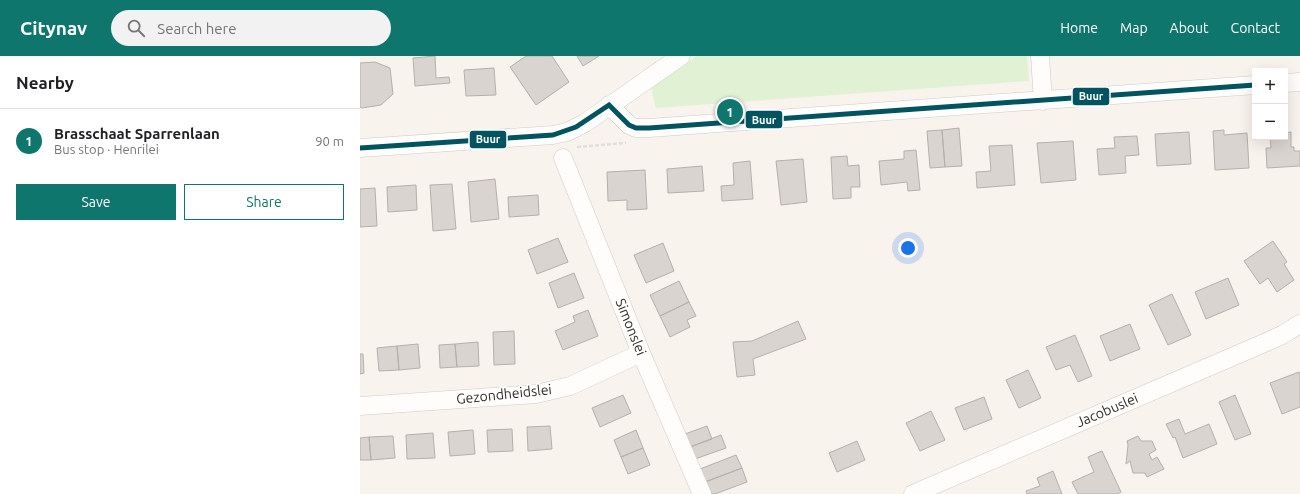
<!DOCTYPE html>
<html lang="en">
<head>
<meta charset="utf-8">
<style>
  :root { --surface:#fff; --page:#f2f2f2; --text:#202124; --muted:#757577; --line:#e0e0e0; --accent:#0f766e }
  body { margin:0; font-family:Ubuntu,sans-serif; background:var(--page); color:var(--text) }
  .controls { position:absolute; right:12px; top:12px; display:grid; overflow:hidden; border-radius:0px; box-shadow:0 4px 16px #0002 }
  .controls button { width:36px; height:36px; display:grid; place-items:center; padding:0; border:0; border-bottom:1px solid var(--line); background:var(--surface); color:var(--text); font:20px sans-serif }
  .you { position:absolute; left:548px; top:192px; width:14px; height:14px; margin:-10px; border:3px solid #fff; border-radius:50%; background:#1a73e8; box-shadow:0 0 0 6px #1a73e833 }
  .badge { display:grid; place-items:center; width:26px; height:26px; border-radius:50%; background:var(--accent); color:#fff; font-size:13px; font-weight:700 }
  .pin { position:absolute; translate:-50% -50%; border:2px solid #fff; box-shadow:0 1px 4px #0006 }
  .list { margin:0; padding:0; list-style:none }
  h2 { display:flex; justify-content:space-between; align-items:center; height:52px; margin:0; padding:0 16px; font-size:17px }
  h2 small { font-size:13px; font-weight:400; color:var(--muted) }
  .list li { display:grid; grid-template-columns:26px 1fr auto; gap:12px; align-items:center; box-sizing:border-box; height:64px; padding:0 16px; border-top:1px solid var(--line) }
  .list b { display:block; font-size:15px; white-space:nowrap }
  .list p { margin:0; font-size:13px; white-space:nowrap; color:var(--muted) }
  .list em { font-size:13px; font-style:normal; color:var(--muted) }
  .actions { display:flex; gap:8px; padding:12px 16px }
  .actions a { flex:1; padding:9px 0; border:1px solid var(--accent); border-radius:0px; text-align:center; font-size:14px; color:var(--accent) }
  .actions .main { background:var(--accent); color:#fff }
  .icon { flex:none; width:22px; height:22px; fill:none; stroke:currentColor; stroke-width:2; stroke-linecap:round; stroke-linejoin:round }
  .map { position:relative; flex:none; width:940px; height:438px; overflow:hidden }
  header { display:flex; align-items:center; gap:24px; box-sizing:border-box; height:56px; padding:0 20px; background:var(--accent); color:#fff }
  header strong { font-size:19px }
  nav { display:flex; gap:22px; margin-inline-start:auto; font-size:14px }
  .search { width:280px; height:36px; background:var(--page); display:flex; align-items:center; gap:10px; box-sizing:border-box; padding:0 14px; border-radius:22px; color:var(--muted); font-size:15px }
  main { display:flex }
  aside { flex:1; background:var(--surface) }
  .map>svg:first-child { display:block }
  .green { fill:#e0f1d4 }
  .building { fill:#dad4d0; stroke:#b5b0ac }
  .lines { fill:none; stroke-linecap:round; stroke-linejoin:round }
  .minor-casing { stroke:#d0cbc6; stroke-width:19 }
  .path { stroke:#e0dfdd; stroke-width:2.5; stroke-dasharray:4 2; stroke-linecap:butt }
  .minor { stroke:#fefdfc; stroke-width:18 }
  .bus-1-casing { stroke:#fff; stroke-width:8 }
  .bus-1 { stroke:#005460; stroke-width:5 }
  .labels { text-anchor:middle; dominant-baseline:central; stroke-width:3.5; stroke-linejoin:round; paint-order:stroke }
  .street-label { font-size:14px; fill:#322c29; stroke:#fff }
  .line-badge { stroke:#fff; stroke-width:1.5 }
  .badge-label { font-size:11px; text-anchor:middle; font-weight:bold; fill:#fff }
</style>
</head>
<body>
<header>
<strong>Citynav</strong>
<div class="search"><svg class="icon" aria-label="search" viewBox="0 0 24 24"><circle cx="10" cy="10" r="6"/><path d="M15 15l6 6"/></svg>Search here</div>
<nav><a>Home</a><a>Map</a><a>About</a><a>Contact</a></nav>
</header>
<main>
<aside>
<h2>Nearby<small></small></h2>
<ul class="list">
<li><span class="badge">1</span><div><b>Brasschaat Sparrenlaan</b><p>Bus stop · Henrilei</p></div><em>90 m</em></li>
</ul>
<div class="actions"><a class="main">Save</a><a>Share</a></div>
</aside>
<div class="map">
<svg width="940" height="438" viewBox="0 0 940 438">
  <rect width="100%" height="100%" fill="#f9f3ee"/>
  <path class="green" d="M337,0H667L669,25L296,52L291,32Z"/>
  <path class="building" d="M75,0L76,22L89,21L90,27L55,30L53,2Z
    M166,0H192L209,26L176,49L150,11Z
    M217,0H239L223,10Z
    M15,6L30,12L33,38L21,49L2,52L0,51V7Z
    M134,12L136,39L106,40L104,14Z
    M599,72L602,110L585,111L582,74Z
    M582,74L585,111L570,112L567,75Z
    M864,74V79L887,77L889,112L855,114L853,75Z
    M829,76L831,108L797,110L795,78Z
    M931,76V91H934V95H940V110L907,112L906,92H911L910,81H925V77Z
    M777,80L779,99L765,100L766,117L739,119L737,93L755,92L754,81Z
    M713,85L716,124L681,127L677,87Z
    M652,89L655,129L617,132L616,116L631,115L629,90Z
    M556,94L560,134L548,135L547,126L521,129L519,105L544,103V95Z
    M487,100L488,110L499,109L500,131H491V142L473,143L471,101Z
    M443,103L447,146L421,149L416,105Z
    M390,105L393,143L362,145L361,130L374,129L373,107Z
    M342,110L344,135L308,137L307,113Z
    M285,114L287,153L267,154V144L248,145L247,116Z
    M135,123L139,163L111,166L108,126Z
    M92,128L96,173L73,175L70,129Z
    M56,129L57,154L28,156L27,131Z
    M15,132L17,170L0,171V133Z
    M178,139L179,159L149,161L148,141Z
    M198,182L208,206L177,218L168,194Z
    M913,185L927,206L924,208L934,224L917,236L908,222L900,228L884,205Z
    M303,187L314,215L286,227L274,199Z
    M214,217L224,242L198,252L189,227Z
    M868,222L879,249L846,263L835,236Z
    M319,225L329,246L300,260L290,239Z
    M812,238L831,279L808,289L789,249Z
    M329,246L336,260L327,264L330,271L310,281L300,260Z
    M228,254L238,280L203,294L195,275L215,266L213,260Z
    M438,265L446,283L393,303L395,319L377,321L373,286L392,285Z
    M770,268L780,293L750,305L740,280Z
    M154,275L155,308L134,309L133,276Z
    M715,279L732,320L718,326L710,309L696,314L686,291Z
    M118,286L119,310L97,311L95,288Z
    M58,288L60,312L39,314L37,290Z
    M95,288L97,311L80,312L79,289Z
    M37,290L39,314L19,315L17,292Z
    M0,298H3L4,317L0,318Z
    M668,314L681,342L659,352L646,324Z
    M939,316L940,319V351L922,358L910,327Z
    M263,339L271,357L240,371L232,352Z
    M875,339L891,378L875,384L859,346Z
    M624,341L632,363L604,374L595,352Z
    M571,355L585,384L560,395L546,367Z
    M819,363L825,378L849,368L857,388L823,402L815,381L813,382L806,368Z
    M190,370L192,393L168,395L167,371Z
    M347,370L352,383L330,391L325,378Z
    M152,373L153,395L128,396L127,374Z
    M113,374L115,398L90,400L88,376Z
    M276,374L283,392L261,401L254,384Z
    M73,377L75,402L47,403L46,379Z
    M361,379L366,392L335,403L330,391Z
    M33,380L35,402L11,404L9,381Z
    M778,380L781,385H792L796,394L789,398L792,404L797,401L804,413L787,421L785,417H773L770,405L766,408L768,389L767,385Z
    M9,381L11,404H0V382Z
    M497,385L505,404L477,416L469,397Z
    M283,392L290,409L268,418L261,401Z
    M742,395L761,436L757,438H718L712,426L734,416L728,401Z
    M376,399L382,412L345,426L340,413Z
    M382,412L387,426L355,438H350L345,426Z
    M693,415L702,438H667L666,435L680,430L677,422Z"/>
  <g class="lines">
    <defs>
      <path id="minor" d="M680,0L683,45
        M925,27L940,26
        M249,49L269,69L276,72H289L895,29
        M0,92L193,79L207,76L225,67L321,0
        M203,102L281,297L342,438
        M0,350L176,338L210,330L281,297
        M553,438L902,288L922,279L940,268"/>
    </defs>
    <use href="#minor" class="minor-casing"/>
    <path class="path" d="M217,91L266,87"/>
    <use href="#minor" class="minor"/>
    <defs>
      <path id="bus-1" d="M249,49L269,69L276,72H289L895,29
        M0,92L193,79L216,71L249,49"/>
    </defs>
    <use href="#bus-1" class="bus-1-casing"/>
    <use href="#bus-1" class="bus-1"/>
  </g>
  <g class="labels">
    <g class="street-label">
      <text transform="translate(271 271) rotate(68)">Simonslei</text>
      <text transform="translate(144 338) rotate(-6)">Gezondheidslei</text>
      <text transform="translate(747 354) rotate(-23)">Jacobuslei</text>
    </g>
  </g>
  <g class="line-badge">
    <rect x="712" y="31" width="38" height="19" rx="4" fill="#005460"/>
    <rect x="385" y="54" width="38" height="19" rx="4" fill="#005460"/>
    <rect x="109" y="74" width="38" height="19" rx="4" fill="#005460"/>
  </g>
  <g class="badge-label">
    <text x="731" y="44">Buur</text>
    <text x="404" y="68">Buur</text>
    <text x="128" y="87">Buur</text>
  </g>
</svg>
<div class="controls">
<button>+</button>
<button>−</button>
</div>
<div class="you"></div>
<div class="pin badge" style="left:370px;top:56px">1</div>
</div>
</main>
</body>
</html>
